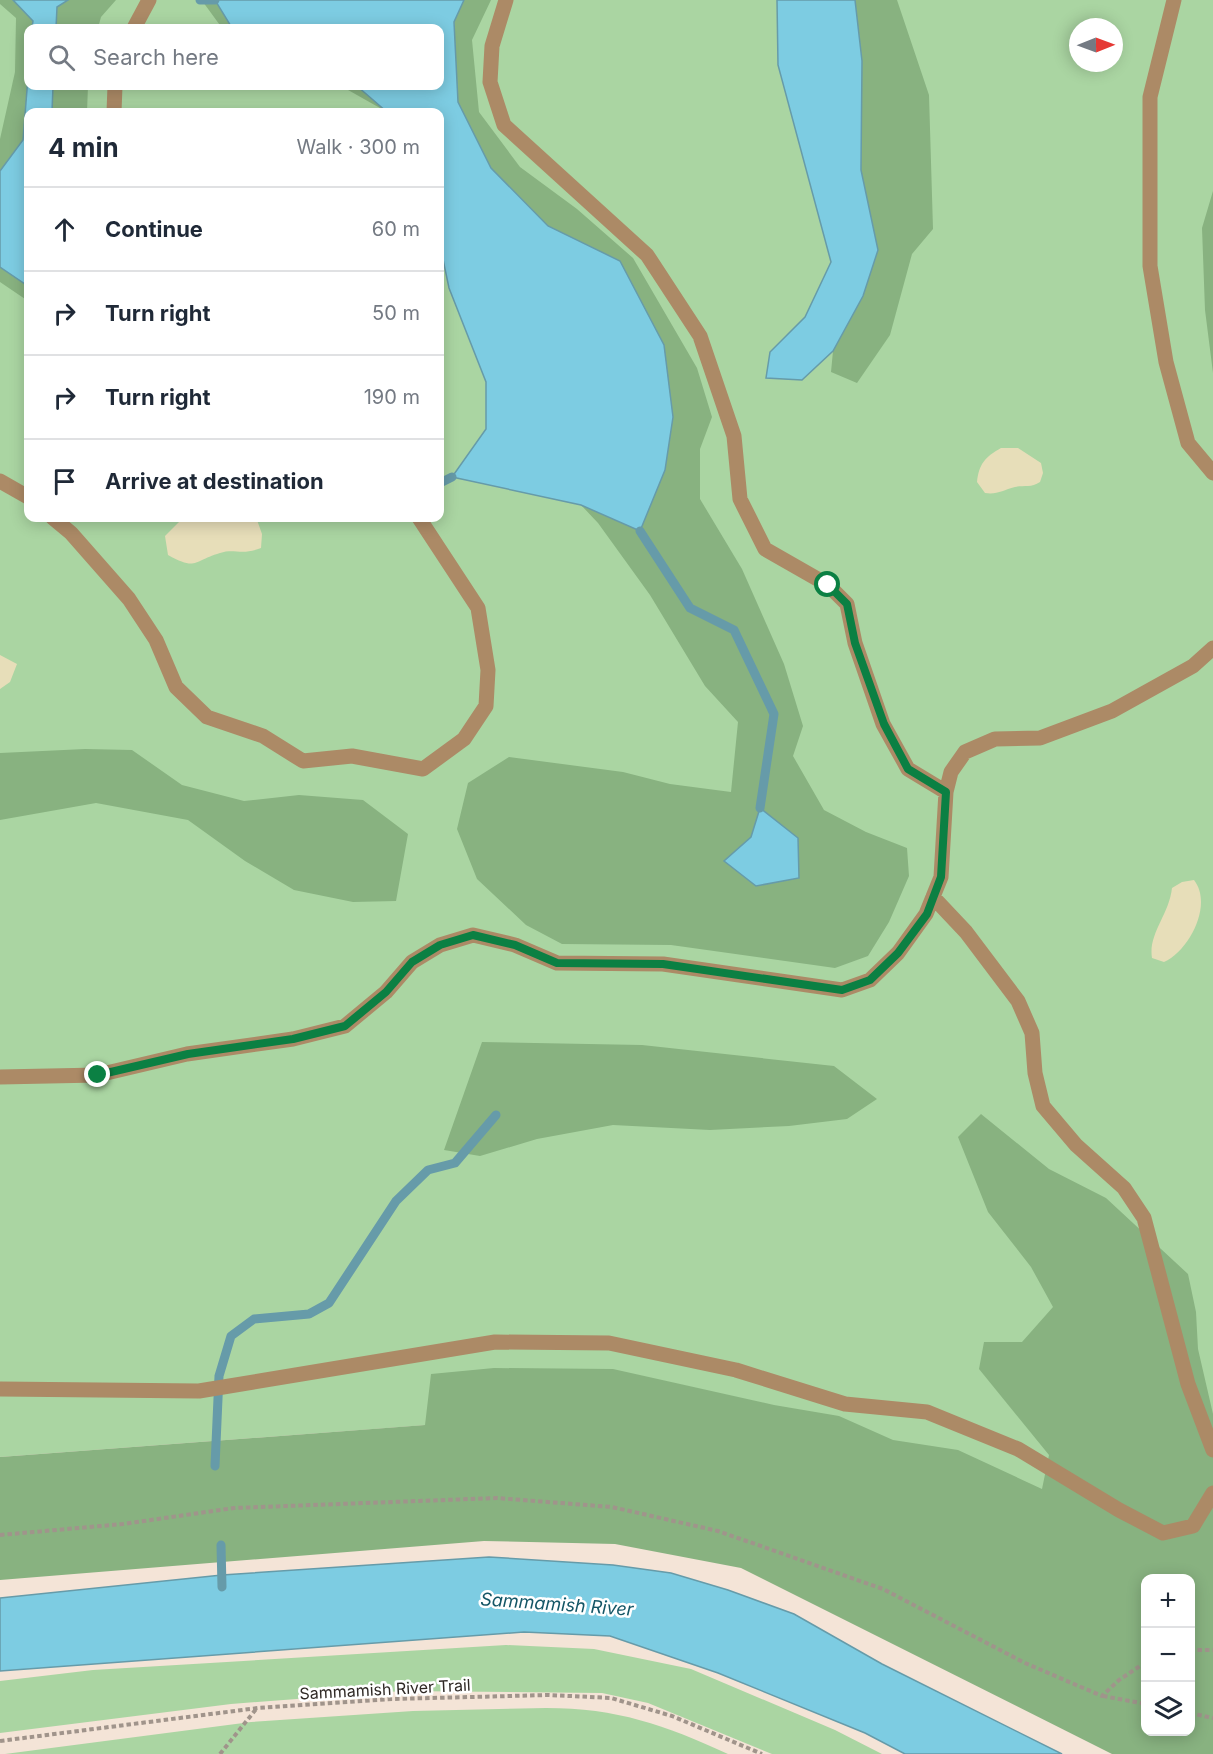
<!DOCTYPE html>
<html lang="en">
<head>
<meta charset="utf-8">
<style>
  :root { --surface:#fff; --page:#f6f6f7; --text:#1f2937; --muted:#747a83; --line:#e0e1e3 }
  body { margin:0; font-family:Inter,sans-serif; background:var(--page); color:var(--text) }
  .controls { position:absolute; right:18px; bottom:18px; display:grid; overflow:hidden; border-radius:12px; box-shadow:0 3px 15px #0003 }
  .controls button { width:54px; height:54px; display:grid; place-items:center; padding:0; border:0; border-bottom:2px solid var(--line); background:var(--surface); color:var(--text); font:30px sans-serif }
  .compass { position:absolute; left:1069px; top:18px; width:54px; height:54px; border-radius:50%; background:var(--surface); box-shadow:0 3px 15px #0003; rotate:89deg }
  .stop { position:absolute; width:18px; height:18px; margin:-14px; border:4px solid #0b8043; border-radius:50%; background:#fff }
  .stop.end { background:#0b8043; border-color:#fff; box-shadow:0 2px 6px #0008 }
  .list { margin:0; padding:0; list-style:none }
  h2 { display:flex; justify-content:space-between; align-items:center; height:78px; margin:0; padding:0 24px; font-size:26px }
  h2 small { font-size:20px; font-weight:400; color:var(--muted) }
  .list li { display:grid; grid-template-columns:39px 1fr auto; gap:18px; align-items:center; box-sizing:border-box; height:84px; padding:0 24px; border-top:2px solid var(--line) }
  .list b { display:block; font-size:22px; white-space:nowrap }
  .list em { font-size:20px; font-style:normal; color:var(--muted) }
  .icon { flex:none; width:33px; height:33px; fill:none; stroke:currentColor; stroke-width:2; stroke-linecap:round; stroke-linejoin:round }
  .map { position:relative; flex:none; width:1213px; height:1754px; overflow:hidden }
  .search { position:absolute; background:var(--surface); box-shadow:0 3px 15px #0003; left:24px; top:24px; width:420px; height:66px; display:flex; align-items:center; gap:15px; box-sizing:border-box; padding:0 21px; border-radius:12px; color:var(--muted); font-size:22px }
  .panel { position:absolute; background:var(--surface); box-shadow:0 3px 15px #0003; left:24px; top:108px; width:420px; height:414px; border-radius:12px }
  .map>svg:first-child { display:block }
  .green { fill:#aad5a2; fill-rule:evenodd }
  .forest { fill:#88b280; fill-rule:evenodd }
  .sand { fill:#e7deb9 }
  .water { fill:#7dcce2; stroke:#669ba9; stroke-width:1.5 }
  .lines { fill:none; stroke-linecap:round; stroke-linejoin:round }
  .stream { stroke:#669ba9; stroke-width:9 }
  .path { stroke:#a0948b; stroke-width:4; stroke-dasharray:4.5 3; stroke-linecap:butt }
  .service { stroke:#ac8a66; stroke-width:15 }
  .route { stroke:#0b8043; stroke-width:8 }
  .labels { text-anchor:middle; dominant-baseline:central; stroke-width:5; stroke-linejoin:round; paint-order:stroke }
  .street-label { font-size:16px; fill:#2f2925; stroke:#fff }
  .water-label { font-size:18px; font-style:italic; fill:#145666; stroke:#fff }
</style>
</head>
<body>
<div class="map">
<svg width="1213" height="1754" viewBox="0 0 1213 1754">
  <rect width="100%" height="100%" fill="#f4e4d7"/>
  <path class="green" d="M0,0H1213V1611L1190,1578H1146L426,1425L0,1457ZM1078,27H1114V63H1078ZM28,28H440V86H28ZM28,112H440V518H28Z
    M506,1645L594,1649L691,1669L835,1730L882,1754H772L648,1703L602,1693L402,1691L231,1704L0,1733V1681L93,1670Z
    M546,1708C617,1708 665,1725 728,1754H5L251,1722L413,1711Z"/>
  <path class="forest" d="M0,0H116L101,17L98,28H28V86H88L87,112H28V301L0,282V139L15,72L16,18L0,4Z
    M207,0H491L472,40L479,112L520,167L577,209L633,258L697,368L712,417L700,449V499L742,569L784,664L803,726L793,756L824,810L866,832L907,848L909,876L889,922L868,956L835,968L671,945L562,944L526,925L477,879L457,829L468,783L509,757L623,772L670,784L731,792L738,722L705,686L650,595L598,523L581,505L452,477L486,429V382L449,288L440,245V112H387L341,86H440V28H222L203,2Z
    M855,0H897L929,95L933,229L912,254L890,335L857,383L831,372L833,351L863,296L878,250L861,170L862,61Z
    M1213,191V373L1205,310L1202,228Z
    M85,749L132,750L182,785L244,801L299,795L363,800L408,834L396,901L353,902L294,890L245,861L188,820L96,803L0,820V753Z
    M482,1042L642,1045L834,1066L877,1099L847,1119L789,1126L710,1130L613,1125L537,1139L480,1156L444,1150Z
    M981,1114L1049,1169L1106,1198L1188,1274L1196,1312L1198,1349L1213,1414V1754H1112L741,1568L615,1544L484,1541L0,1580V1457L425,1425L431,1374L494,1368L613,1369L774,1405L839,1416L893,1440L958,1450L1042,1489L1049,1455L979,1369L984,1342H1022L1053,1307L1031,1267L988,1212L958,1137ZM1146,1578H1190V1732H1146Z"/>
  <path class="sand" d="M1001,448H1018L1041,463L1043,473L1040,482C1031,488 1024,485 1015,487C1003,490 997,495 985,493L977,482C979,464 985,457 1001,448Z
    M183,518L257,520L262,534L261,548C241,556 235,548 220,553C193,561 197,571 168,555L165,536Z
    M0,655L17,664L10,682L0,689Z
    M1194,880C1213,904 1190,950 1164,962L1152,958C1148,934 1169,915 1172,888L1182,882Z"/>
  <path class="water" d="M13,0H68L57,7L56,28H32L33,21Z
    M464,0L454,22L458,102L491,168L548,226L620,261L664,345L673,417L665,470L640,531L581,505L452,477L486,429V382L449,288L440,245V112H387L357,86H440V28H232L215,0Z
    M777,0H855L862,61L861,170L878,250L863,296L833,351L802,380L766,378L770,352L805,317L831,262L778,65Z
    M28,77V86H53L52,112H28V286L0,267V171L23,140Z
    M760,808L798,838L799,878L756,886L724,861L751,837Z
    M489,1557L613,1565L671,1573L728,1590L794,1614L882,1664L1062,1754H905L865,1733L718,1673L610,1636L524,1632L0,1671V1598L222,1575Z"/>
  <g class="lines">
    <path class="stream" d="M200,0H215
      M440,483L452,477
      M640,531L690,608L734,630L774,714L760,808
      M215,1466L219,1376L231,1336L254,1319L309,1314L329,1303L396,1201L428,1170L455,1163L496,1115
      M221,1545L222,1587"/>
    <path class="path" d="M0,1535L123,1524L234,1508L497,1498L612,1507L718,1531L883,1589L1025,1663L1102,1696L1119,1680L1146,1662
      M1190,1650H1213
      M1103,1696L1146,1704
      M1190,1713L1213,1718
      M0,1741L258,1708L392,1699L549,1695L611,1698L672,1716L762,1754
      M220,1754L257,1708"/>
    <path class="service" d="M506,0L492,46L490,82L504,125L647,255L700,336L734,436L740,499L765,549L828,585L847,604L855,643L883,724L908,769L946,792
      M1174,0L1150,97V266L1166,362L1188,443L1213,473
      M134,28L149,0
      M114,112L115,86
      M0,481L28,497
      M53,518L71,533L129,599L156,640L176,687L207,717L263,736L303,761L352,756L423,769L464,739L486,706L488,670L478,608L419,518
      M933,897L966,932L1018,1001L1032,1033L1035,1073L1043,1106L1076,1145L1124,1188L1144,1218L1188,1384L1213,1450
      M0,1077L98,1075L187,1054L293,1039L345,1026L386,992L412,962L440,945L473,935L515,945L557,963L663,964L842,990L870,980L898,953L926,914L941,877L946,792L951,772L965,752L995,739L1040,738L1112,711L1193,666L1213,648
      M0,1389L199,1391L495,1342L609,1343L736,1370L845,1404L927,1412L1018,1449L1119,1510L1163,1533L1193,1526L1213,1493"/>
  </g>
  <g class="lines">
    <path class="route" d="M98,1075L188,1054L293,1039L345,1026L386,992L412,962L440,945L473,935L515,945L557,963L663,964L842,990L870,980L898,953L927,914L941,877L946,792L908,769L884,724L855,643L847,604L828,585"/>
  </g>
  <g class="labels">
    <g class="street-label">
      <text transform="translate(385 1689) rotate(-3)">Sammamish River Trail</text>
    </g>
    <g class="water-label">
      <text transform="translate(557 1604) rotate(4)">Sammamish River</text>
    </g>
  </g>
</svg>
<div class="controls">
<button>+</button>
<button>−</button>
<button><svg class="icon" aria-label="layers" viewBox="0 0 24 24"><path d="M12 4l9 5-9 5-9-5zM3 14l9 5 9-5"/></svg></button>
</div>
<svg class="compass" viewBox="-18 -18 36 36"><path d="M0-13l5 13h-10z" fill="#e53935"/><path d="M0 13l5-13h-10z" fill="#747a83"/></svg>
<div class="stop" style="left:828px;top:585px"></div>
<div class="stop end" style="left:98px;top:1075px"></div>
<div class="search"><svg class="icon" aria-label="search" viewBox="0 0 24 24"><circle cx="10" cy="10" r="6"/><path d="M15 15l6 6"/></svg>Search here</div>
<section class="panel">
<h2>4 min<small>Walk · 300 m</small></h2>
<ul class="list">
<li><svg class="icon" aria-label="ahead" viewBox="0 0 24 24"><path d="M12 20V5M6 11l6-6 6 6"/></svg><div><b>Continue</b></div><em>60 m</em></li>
<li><svg class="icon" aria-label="right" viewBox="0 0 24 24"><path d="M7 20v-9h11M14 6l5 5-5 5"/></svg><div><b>Turn right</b></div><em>50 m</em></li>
<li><svg class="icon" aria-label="right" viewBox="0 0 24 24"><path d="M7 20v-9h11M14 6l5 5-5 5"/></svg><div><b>Turn right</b></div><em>190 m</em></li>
<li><svg class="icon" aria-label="arrive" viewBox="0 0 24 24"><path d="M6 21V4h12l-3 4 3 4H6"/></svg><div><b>Arrive at destination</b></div></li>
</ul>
</section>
</div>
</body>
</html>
